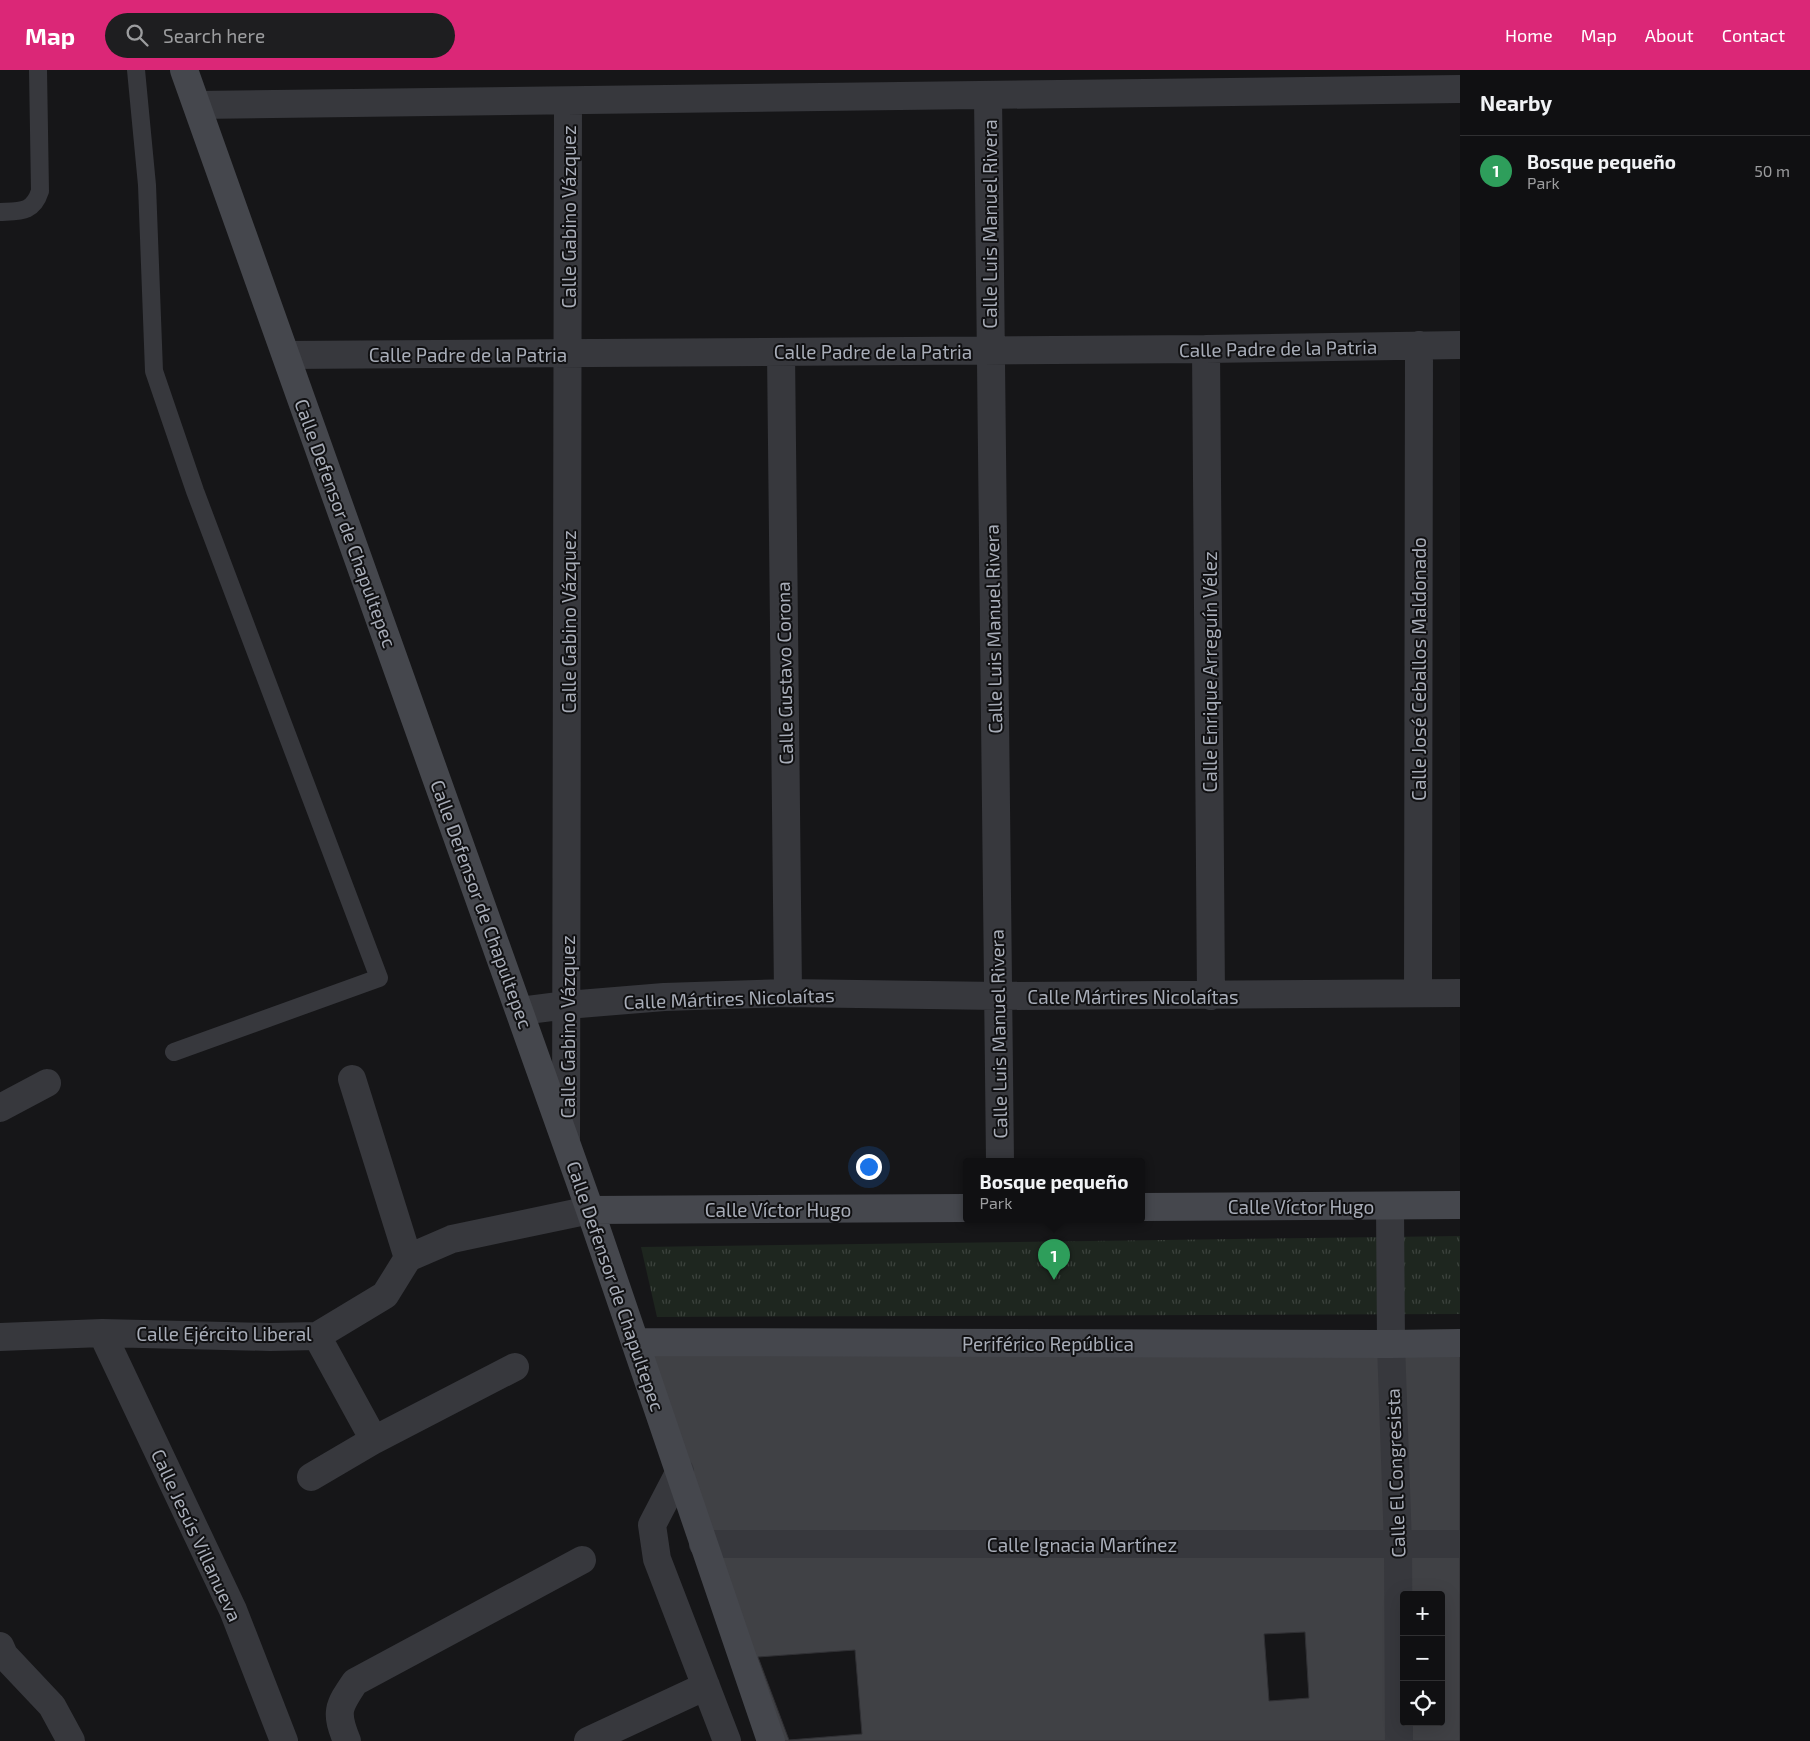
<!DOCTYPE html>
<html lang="en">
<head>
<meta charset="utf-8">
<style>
  :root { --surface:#101012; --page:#1e1e20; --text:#f1f3f6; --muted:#9c9d9f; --line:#303032; --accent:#db2777 }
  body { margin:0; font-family:"Exo 2",sans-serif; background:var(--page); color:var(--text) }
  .controls { position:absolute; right:15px; bottom:15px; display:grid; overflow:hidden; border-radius:5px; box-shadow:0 5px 20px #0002 }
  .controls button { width:45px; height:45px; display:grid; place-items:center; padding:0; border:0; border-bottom:1px solid var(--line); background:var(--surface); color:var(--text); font:25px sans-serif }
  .you { position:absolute; left:868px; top:1096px; width:18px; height:18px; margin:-12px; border:4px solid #fff; border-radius:50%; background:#1a73e8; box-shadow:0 0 0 8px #1a73e833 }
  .badge { display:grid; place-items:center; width:32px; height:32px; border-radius:50%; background:var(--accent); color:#fff; font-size:16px; font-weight:700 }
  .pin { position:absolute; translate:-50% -41px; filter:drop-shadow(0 1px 2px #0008) }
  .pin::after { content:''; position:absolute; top:26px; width:18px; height:15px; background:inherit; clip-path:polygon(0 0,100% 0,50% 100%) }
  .popup { position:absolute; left:963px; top:1088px; width:182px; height:65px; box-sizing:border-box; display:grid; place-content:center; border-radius:5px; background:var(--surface); filter:drop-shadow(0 1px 4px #0005); font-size:16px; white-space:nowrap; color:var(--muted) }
  .popup b { font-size:19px; color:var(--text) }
  .popup::after { content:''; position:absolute; left:50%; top:100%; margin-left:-10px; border:10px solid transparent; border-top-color:var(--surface) }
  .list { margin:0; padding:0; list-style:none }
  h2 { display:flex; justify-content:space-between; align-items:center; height:65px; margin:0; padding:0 20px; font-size:21px }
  h2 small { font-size:16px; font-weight:400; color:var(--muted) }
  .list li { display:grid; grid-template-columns:32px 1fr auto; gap:15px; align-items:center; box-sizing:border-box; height:70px; padding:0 20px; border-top:1px solid var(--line) }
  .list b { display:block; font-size:19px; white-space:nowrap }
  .list p { margin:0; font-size:16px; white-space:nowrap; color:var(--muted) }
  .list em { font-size:16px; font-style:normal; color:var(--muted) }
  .icon { flex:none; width:28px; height:28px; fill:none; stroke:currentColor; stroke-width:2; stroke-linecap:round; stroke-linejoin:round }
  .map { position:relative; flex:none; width:1460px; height:1671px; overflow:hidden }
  header { display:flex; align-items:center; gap:30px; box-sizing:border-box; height:70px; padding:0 25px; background:var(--accent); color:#fff }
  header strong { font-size:24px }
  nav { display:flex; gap:28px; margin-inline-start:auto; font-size:18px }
  .search { width:350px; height:45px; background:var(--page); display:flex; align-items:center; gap:12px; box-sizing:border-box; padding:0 18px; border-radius:28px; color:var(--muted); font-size:19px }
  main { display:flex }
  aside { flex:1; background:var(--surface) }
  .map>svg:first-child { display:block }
  .park { fill:url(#park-tufts) }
  .building { fill:#404145; stroke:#303034; fill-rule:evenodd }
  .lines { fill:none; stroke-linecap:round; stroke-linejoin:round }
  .lane { stroke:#37383d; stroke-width:18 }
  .street { stroke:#37383d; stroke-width:28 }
  .secondary { stroke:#45474d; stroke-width:28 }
  .labels { text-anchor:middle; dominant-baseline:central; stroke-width:4; stroke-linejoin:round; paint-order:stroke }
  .street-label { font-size:19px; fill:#a8adb8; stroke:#111113 }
</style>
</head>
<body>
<header>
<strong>Map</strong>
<div class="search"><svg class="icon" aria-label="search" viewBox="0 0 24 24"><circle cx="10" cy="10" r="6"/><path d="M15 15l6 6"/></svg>Search here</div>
<nav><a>Home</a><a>Map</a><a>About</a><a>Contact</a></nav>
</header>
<main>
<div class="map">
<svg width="1460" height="1671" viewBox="0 0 1460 1671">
  <defs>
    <pattern id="park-tufts" width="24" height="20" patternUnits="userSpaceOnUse" patternTransform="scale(1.25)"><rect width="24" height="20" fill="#1e261f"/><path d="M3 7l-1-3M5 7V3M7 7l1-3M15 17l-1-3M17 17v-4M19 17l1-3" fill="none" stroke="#3c433d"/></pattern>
  </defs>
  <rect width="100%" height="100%" fill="#161618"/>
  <path class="park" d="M1460,1166V1244L657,1247L641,1177Z"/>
  <path class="building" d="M1460,1269V1671H774L635,1272ZM1404,1525H1441V1652H1404Z
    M1305,1562L1309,1628L1269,1631L1264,1564Z
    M855,1580L862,1664L789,1670L758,1587Z"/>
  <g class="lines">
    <path class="lane" d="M136,0L147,115L154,301L195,421L379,908L174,982
      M0,142C20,141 33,143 40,121L38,0"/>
    <path class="street" d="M988,26L1000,1091
      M197,35L1460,19
      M1206,279L1211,926
      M781,282L788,923
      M286,285L1206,279L1460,275
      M1418,923L1419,275
      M520,941L567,935L664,927L788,923L998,926L1460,923
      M352,1009L408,1188
      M0,1038L47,1013
      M566,1069L568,31
      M1390,1136L1391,1274L1398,1475L1399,1671
      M102,1263L233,1540L284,1671
      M317,1266L374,1370
      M0,1267L102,1263L270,1267L317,1266L385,1225L408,1188L452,1169L590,1140
      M680,1401L652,1455L657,1489L727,1671
      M311,1407L374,1370L515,1297
      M703,1474H1460
      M0,1576L4,1585L52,1636L71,1671
      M347,1671C335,1642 338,1637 355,1612L582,1490
      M588,1671L706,1616"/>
    <path class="secondary" d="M184,0L590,1140L771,1671
      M1142,1137L1460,1135
      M590,1140L966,1138
      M635,1272L1391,1274L1460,1273"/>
  </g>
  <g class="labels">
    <g class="street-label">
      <text transform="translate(568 147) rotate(-90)">Calle Gabino Vázquez</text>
      <text transform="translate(989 154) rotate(-90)">Calle Luis Manuel Rivera</text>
      <text transform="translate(1278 278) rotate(-1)">Calle Padre de la Patria</text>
      <text x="873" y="281">Calle Padre de la Patria</text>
      <text x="468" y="284">Calle Padre de la Patria</text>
      <text transform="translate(346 453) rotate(70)">Calle Defensor de Chapultepec</text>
      <text transform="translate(568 552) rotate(-90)">Calle Gabino Vázquez</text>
      <text transform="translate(993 559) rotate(-91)">Calle Luis Manuel Rivera</text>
      <text transform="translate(1418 599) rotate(-90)">Calle José Ceballos Maldonado</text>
      <text transform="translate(1209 602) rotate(-90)">Calle Enrique Arreguín Vélez</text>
      <text transform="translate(784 603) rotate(-91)">Calle Gustavo Corona</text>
      <text transform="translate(482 834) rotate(70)">Calle Defensor de Chapultepec</text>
      <text x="1133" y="926">Calle Mártires Nicolaítas</text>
      <text transform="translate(729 928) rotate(-2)">Calle Mártires Nicolaítas</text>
      <text transform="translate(567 957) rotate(-90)">Calle Gabino Vázquez</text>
      <text transform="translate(998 964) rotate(-91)">Calle Luis Manuel Rivera</text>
      <text x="1301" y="1136">Calle Víctor Hugo</text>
      <text x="778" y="1139">Calle Víctor Hugo</text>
      <text transform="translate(616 1216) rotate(71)">Calle Defensor de Chapultepec</text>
      <text x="224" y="1263">Calle Ejército Liberal</text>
      <text x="1048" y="1273">Periférico República</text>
      <text transform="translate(1395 1403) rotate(-92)">Calle El Congresista</text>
      <text transform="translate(197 1465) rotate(65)">Calle Jesús Villanueva</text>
      <text x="1082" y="1474">Calle Ignacia Martínez</text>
    </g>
  </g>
</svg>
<div class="controls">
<button>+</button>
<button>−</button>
<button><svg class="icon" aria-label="locate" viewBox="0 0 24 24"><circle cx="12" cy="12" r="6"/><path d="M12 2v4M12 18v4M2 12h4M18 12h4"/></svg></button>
</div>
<div class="you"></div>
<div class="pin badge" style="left:1054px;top:1210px;background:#2e9e5b">1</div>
<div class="popup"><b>Bosque pequeño</b>Park</div>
</div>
<aside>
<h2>Nearby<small></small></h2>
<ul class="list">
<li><span class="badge" style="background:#2e9e5b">1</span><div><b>Bosque pequeño</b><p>Park</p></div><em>50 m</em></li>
</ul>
</aside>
</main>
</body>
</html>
